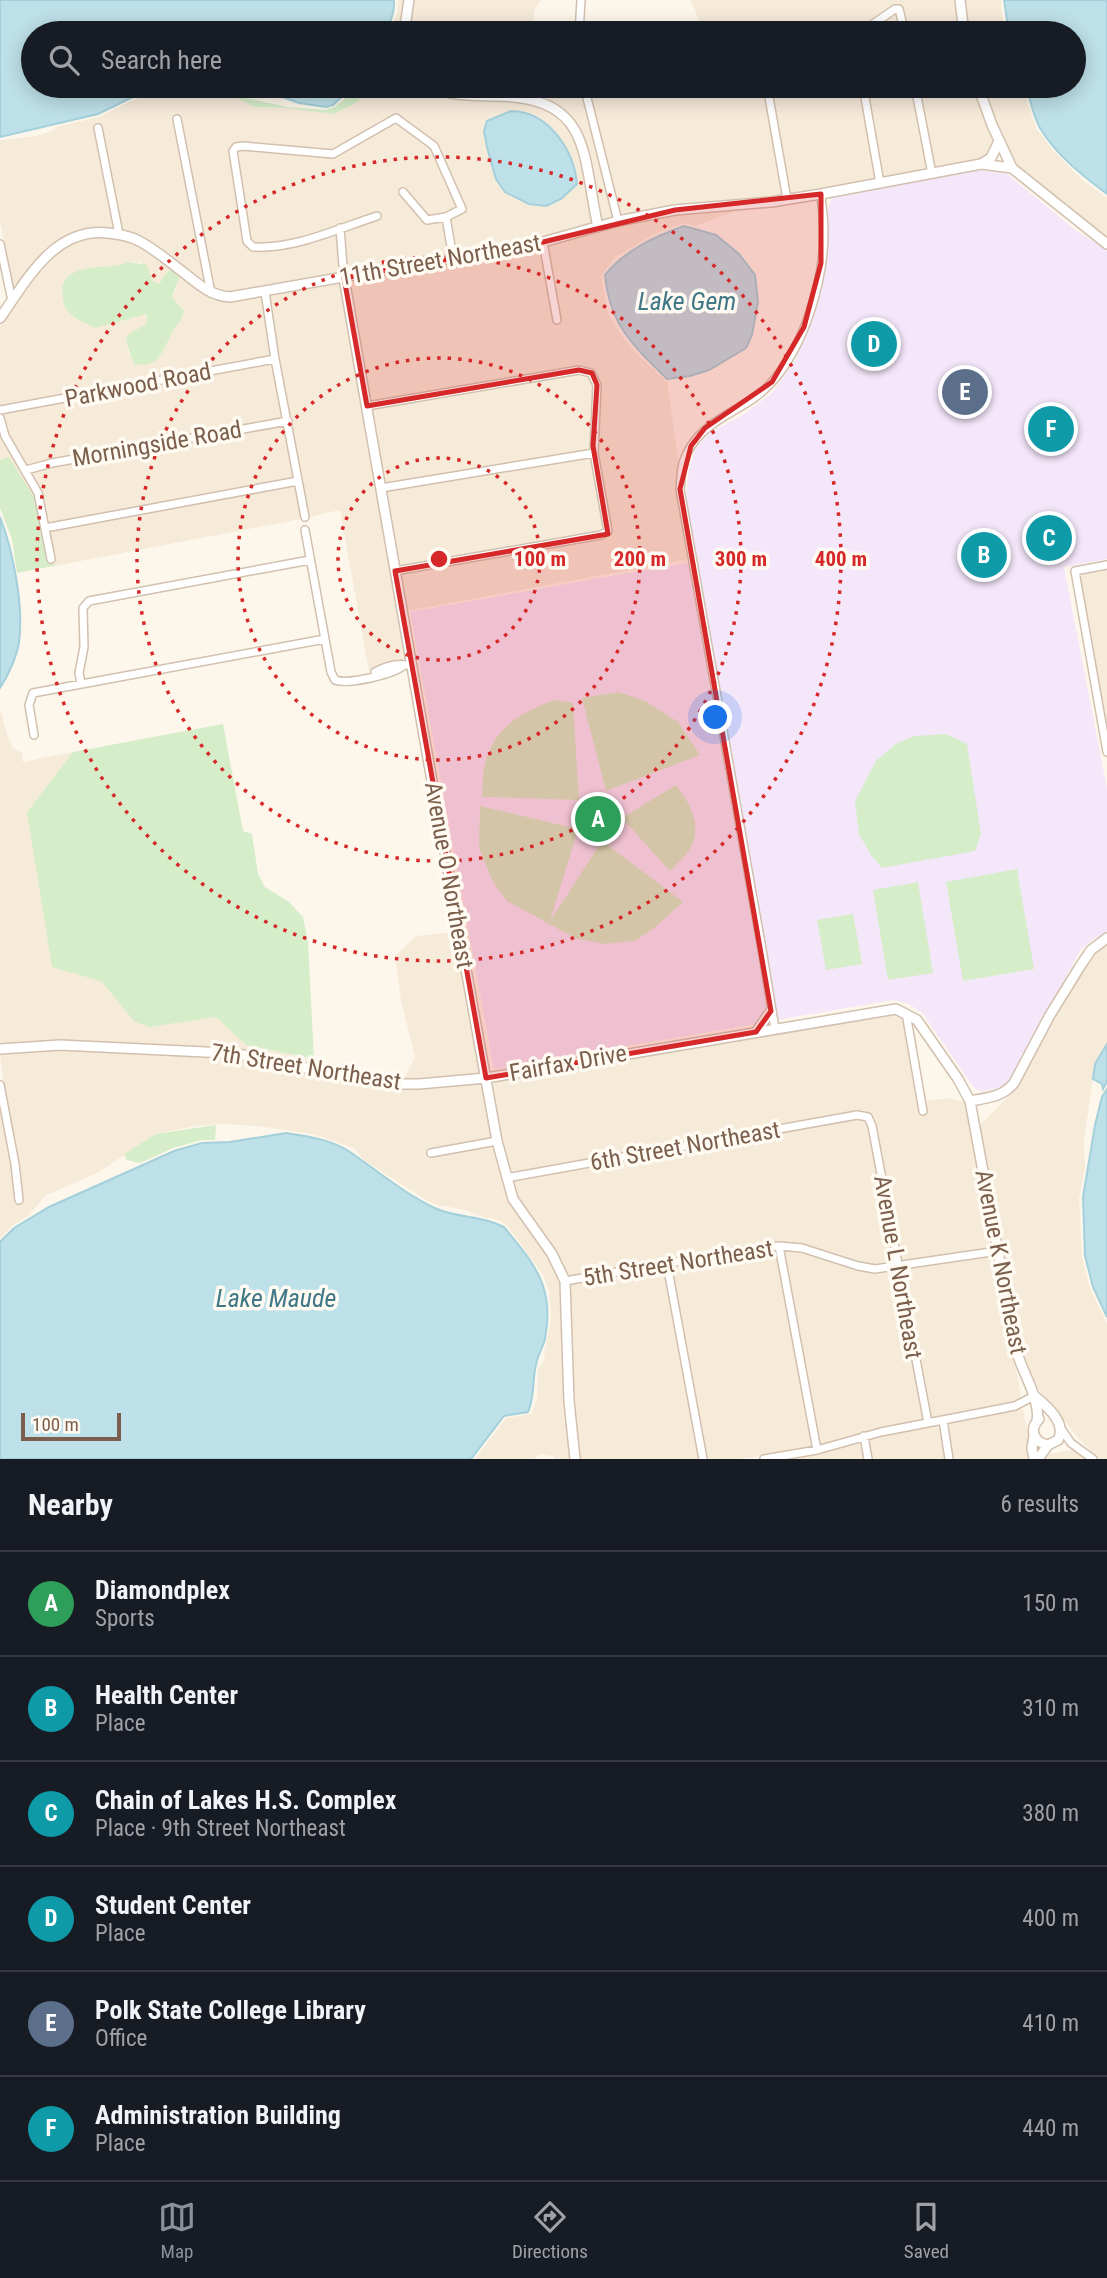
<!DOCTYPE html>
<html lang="en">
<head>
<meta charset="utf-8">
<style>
  :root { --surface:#171b24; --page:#242831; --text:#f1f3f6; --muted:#9ea1a6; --line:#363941; --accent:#8c9099 }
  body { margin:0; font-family:"Roboto Condensed",sans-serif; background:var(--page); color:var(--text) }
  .scale { position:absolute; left:21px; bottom:18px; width:100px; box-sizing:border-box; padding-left:7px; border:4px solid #7b5f4c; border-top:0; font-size:19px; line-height:24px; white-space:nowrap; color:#7b5f4c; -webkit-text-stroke:5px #fffbf3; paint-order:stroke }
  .you { position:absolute; left:716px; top:718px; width:24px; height:24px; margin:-18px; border:5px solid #fff; border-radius:50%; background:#1a73e8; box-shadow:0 0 0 10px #1a73e833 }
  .badge { display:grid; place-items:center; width:46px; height:46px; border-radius:50%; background:var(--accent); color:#fff; font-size:23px; font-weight:700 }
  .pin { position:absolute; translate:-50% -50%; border:4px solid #fff; box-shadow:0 2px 7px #0006 }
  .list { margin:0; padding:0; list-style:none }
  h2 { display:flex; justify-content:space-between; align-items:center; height:91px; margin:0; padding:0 28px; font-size:30px }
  h2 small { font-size:23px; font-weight:400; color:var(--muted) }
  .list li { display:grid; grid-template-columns:46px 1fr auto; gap:21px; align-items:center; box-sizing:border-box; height:105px; padding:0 28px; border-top:2px solid var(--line) }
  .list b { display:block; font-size:26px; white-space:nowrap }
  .list p { margin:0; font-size:23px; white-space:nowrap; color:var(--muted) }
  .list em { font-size:23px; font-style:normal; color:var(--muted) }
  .icon { flex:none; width:38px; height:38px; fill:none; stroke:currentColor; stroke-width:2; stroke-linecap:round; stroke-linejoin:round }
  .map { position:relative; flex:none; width:1107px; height:1459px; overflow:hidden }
  .search { position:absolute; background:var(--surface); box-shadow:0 4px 18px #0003; left:21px; right:21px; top:21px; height:77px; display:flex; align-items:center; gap:18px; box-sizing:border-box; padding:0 24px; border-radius:38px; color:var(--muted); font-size:26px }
  .sheet { height:721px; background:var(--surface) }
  nav { display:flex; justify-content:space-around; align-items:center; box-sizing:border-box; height:98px; border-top:2px solid var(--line); background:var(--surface); font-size:19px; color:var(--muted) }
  nav a { display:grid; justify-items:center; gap:4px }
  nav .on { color:var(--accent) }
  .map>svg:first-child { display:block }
  .residential { fill:#f6ead9; fill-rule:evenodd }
  .education { fill:#f5e7fa }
  .green { fill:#d5edc8 }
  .water { fill:#bee0e9; stroke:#a3d0db; stroke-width:2 }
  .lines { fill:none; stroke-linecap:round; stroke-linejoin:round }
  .minor-casing { stroke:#d2c0af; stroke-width:10 }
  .tertiary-casing { stroke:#d2c0af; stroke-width:12 }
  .minor { stroke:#fff; stroke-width:7 }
  .tertiary { stroke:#fff; stroke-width:9 }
  .marked { fill:#d62828; fill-opacity:0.2; stroke:#d62828; stroke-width:5; stroke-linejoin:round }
  .ring { fill:none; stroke:#d62828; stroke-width:3.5; stroke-dasharray:3.5 7 }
  .labels { text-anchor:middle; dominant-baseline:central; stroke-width:7; stroke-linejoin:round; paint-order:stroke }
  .street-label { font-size:24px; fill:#7b5f4c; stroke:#fffbf3 }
  .water-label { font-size:26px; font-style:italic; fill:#417887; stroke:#fffbf3 }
  .centre { fill:#d62828; stroke:#fffbf3; stroke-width:3.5 }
  .ring-label { font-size:21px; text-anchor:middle; font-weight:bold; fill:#d62828; stroke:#fffbf3; stroke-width:7; stroke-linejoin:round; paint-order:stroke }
</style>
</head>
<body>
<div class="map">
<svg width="1107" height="1459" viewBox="0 0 1107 1459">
  <rect width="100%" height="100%" fill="#fdf7eb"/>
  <path class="residential" d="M398,0H406L400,33H390L397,14Z
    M413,0H541L534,11L533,27L521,23L518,29L522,31H518V33H420L415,29L409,30Z
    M690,0H956L960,33H909L906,14L902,8L895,5L856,32L847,25H838L794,33H705Z
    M964,0H1001L1004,33H968Z
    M896,12L901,33H867L895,12Z
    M373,86H423L435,93L524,101L546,108L562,119L572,133L581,153L594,224L542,239L348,274L344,230L382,218L380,212L306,237L255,244L251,239L238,150L319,157L321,151L252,143H235L229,152L244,243L252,251H264L308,243L337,233L340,272L222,293L214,290L180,115L173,116L205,284L122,231L101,124L94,126L114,230L97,228L85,230L59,240L41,256L14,292L0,221V140L36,136L54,130L55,127L99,117L144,95L159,92L230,93L255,107L286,108L334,114L354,104ZM511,111L525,112L539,117L569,152L505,192L496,179L487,147L499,115Z
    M547,86H580L613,219L601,222L588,151L579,129L568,115L558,107L528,95L544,100L549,98Z
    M588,86H695L707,90L715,86H763L782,195L774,198L620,217Z
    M771,86H859L875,179L790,193Z
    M867,86H911L927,170L883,177Z
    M919,86H973L995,141L992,152L981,160L935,168Z
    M982,86H1022L1036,128L1052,149L1081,179L1107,198V240L1016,167L995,124Z
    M747,207L695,226L684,223L656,233L615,257L601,276L608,313L621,335L636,353L667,382L679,465L676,490L688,559L407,611L399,574L602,539L610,533L611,530L597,445L600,384L596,372L591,369L578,366L370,402L349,281L540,246L554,323H561L548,244L619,225L675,213Z
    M87,236L115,237L135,243L174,270L168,271L159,284L152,282L150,273L140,262H129L122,265L81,270L64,305L83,322L95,328L147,314V323L128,336L126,342L129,354L159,358L174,329L183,318L184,311L172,297L177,287V272L208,297L229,300L262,296L271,357L0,407V324L47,260L64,246Z
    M341,282L407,661L400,660L386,662L369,671L340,510L309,517L279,359L270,295Z
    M272,363L283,418L52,460L24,474L53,467L284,425L294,478L42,525L35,499L9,458L0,460V414Z
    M579,373L590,378L593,385L590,450L384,484L371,409Z
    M591,457L603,530L600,532L398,567L385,491Z
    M295,485L301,519L54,566L43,531Z
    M1107,569V729L1079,574Z
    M0,708L7,734L13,748L22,753L23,762L73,752L27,812L101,981L135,1021L150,1027L216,1017L246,1045L404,1079L415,1057L401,1001L395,956L416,936L455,932L482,1075L418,1080H386L353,1075L303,1063L60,1041L0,1046Z
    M1107,942V1044L1093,1078L1084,1141L1085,1169L1079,1198L1082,1257L1090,1288L1107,1324V1459H1099L1081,1441L1026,1374L979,1126L1012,1093L1034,1057L1054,1017L1094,952Z
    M895,1012L903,1016L919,1115L927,1113L925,1101L949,1098L966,1102L993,1248L902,1262L876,1125L871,1115L862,1110L509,1174L491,1080Z
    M59,1048L196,1054L259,1061L351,1082L483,1081L493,1138L427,1151L428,1157L494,1145L503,1181L510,1200L549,1256L561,1282L565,1401L571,1459H555L553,1456L540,1454L534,1459H475L506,1418L531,1414L537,1400L538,1369L545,1359L544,1352L547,1342L551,1317L549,1290L543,1275L507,1225L496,1219L483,1217L466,1210L437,1205L426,1200L378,1169L364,1160L354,1148L313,1134L258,1126L223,1124L195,1126L156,1134L99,1172L45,1196L29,1215L12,1226L0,1238V1108L11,1164L15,1204L23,1203L19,1163L4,1086L0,1053Z
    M858,1119H865L869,1127L894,1263L870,1265L814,1247L782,1242L733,1248L567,1278L517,1197L511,1180Z
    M776,1250L813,1447L742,1459H707L671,1266L755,1252Z
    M784,1250L812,1254L868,1272L896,1270L923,1420L879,1428L820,1446Z
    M995,1255L1022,1402L931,1419L903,1269Z
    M664,1268L699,1459H579L573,1400L569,1284Z
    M1023,1409L1032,1459H953L947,1423Z
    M940,1424L945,1459H872L868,1439Z
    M861,1441L864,1459H785L821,1453Z
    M1078,1449L1088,1459H1040V1456Z"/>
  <path class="education" d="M978,170L1007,174L1078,232L1107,250V559L1064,567L1107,789V934L1095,938L1081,949L1009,1082L1000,1087L983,1092L974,1088L923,1014L909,1004L893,1000L494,1069L410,612L697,561L686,501L689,468L696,448L709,433L744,414L772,393L796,359L816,308L826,264L828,209L832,198Z"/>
  <path class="green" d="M357,86H373L354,104L334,114L286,108L255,107L232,95L287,107L325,110L335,107L355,90Z
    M129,262L147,265L152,281L159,284L168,271L174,270L179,278L172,297L184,311C183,320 178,323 173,331C162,350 161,368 134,364L126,342L128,335L147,323V314L95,328C83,322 65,315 63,300C56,259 104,272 129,262Z
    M9,457L35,499L54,566L17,573L12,539L0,508V460Z
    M618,692L645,701L678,722L700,755L606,791L582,698Z
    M555,700L573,703L579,800L482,797C483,786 482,774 485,764C493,728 523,711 555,700Z
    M223,724L243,831L252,834L258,874L265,887L289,902L303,917L308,942L314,1059L246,1045L216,1017L150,1027L135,1022L101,981L52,967L27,812L73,752Z
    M946,734L967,744L981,834L975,851L882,868L871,855L859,834L855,801L876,761L897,743L915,736Z
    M676,785C690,803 704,828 689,850C684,858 676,865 670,871L622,818Z
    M480,806L578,829L550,921L602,841L683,902L654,928L635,941L605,944L575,938L507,901L492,880L479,848Z
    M1017,869L1034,969L963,981L946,882Z
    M918,882L933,973L888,980L873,890Z
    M853,914L862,964L826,970L817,920Z
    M216,1125L215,1140H202L173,1148L140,1163L127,1160L124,1154L156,1134Z"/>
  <path class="water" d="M0,0H394C395,14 390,22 384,33H33V86H353L333,105L326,107L299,103L266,91L167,87L143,92L98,114L0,137Z
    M1004,0H1107V194C1083,176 1056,155 1040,128C1033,116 1030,99 1026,86H1074V33H1009Z
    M511,111C548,111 574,150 577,184L561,199L546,206L529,204L505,192L496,179L487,147L484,131L487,121Z
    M684,226L716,235L739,254L755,275L758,302L752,335L746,348L709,370L690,376L667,379C633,345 610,326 605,275C625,250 654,237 684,226Z
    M0,517C13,550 24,607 19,642C17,656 8,676 0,688Z
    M1107,1044V1082L1103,1089L1102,1084L1093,1079L1095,1064Z
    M1107,1089V1317L1093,1287L1085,1256L1083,1197L1095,1125L1102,1097Z
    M286,1133C306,1136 329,1139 347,1150C377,1170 404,1194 437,1209C458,1218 484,1216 504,1227C535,1265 555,1287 545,1339C543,1348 537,1356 536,1365C532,1381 535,1396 528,1412L504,1416L471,1459H0V1242L14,1228L49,1207L174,1151L202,1143L230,1142Z"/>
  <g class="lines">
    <defs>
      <path id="minor" d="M523,27L542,33
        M579,33L581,0
        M812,33C826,31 841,24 852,33
        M860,33L895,9H899L905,33
        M584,86L618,221
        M767,86L787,199
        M863,86L880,183
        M915,86L932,174
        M177,119L211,293
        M98,128L119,234
        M377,216C337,229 295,249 253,247L247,241L233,151L236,147L243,146L333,154L396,118L434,146L462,209L446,217L427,220L403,192
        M446,217L453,258
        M340,228L344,278
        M543,242L557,320
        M0,244L12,301
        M265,292L275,359L305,517
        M367,406L579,370L591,373L597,385L594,453L608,531L601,535L395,571
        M0,410L275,359
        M0,418L5,436L38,493L51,559
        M26,470L52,463L288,421
        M381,488L594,453
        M45,528L298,481
        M305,530L331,672L335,680C348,685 395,674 404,665
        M1107,565L1075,571L1107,752
        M375,672C386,666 395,663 406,665
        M81,684L79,673L84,647L83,608L89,601L310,560
        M34,735L29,705L33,693L325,639
        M906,1013L923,1111
        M775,1029L762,949L680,489C681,481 681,471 683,463C698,417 744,414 772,382C805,345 824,280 824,232C824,219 822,207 821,194
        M0,1085L15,1164L19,1200
        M431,1153L497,1141
        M506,1178L857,1115L868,1117L872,1126L928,1423
        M779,1246L817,1450
        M667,1264L703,1459
        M565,1281L734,1252L779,1246L802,1248L858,1266L875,1269L998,1251
        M943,1420L949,1459
        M1062,1430L1071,1443L1093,1459
        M864,1436L868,1459
        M764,1459L817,1450L881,1432L1015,1406L1034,1396"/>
      <path id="tertiary" d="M960,0L964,33
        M404,33L409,0
        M430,86C451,97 475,95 498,96C593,98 582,156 598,227
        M978,86L992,125L1012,168L1107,244
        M981,164L991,158L999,141
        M344,278L429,764L497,1141L513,1199L552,1254L565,1281L569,1401L575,1459
        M0,318C27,280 54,227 108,233C118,234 130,236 139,241C153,248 166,259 179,269C195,281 209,296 230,297L543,242L618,221L675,210L771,202L821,194L981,164L1012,168
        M756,1032L771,1011
        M0,1049L60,1045L226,1053L260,1057L352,1079L386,1084H419L486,1078L896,1009L917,1020L958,1079L970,1101L1016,1349C1021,1371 1041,1399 1037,1421
        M970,1101C987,1098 1003,1097 1014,1083L1050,1015L1079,968L1091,950L1107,938
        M1036,1397C1048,1407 1067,1424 1058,1440L1048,1445L1038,1459
        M1039,1419C1029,1429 1033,1442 1048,1445
        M1034,1435L1032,1448L1034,1459"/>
    </defs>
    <use href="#minor" class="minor-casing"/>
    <use href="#tertiary" class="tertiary-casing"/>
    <use href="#minor" class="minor"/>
    <use href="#tertiary" class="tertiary"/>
  </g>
  <path class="marked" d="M821,194V263L804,327L772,382L705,428L691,446L680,489L771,1011L756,1032L486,1078L395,571L608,534L593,446L597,385L592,373L579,370L367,406L344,278L543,242L675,210Z"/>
  <g class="ring">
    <circle cx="439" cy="559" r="101"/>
    <circle cx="439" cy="559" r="201"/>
    <circle cx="439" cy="559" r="302"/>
    <circle cx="439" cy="559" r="402"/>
  </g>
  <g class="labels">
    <g class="street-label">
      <text transform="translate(440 260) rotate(-10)">11th Street Northeast</text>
      <text transform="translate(138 385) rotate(-11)">Parkwood Road</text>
      <text transform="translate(157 444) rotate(-10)">Morningside Road</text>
      <text transform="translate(449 875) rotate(80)">Avenue O Northeast</text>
      <text transform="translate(568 1063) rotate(-10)">Fairfax Drive</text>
      <text transform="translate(306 1067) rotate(9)">7th Street Northeast</text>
      <text transform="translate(685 1146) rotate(-10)">6th Street Northeast</text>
      <text transform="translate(1001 1262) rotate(79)">Avenue K Northeast</text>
      <text transform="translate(678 1263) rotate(-9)">5th Street Northeast</text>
      <text transform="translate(898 1267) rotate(80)">Avenue L Northeast</text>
    </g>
    <g class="water-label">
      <text x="687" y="301">Lake Gem</text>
      <text x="276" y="1298">Lake Maude</text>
    </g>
  </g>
  <circle cx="439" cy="559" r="10" class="centre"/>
  <g class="ring-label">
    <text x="540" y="566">100 m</text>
    <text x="640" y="566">200 m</text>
    <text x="741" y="566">300 m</text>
    <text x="841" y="566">400 m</text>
  </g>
</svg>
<div class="scale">100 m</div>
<div class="you"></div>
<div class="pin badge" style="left:598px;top:819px;background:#2e9e5b">A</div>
<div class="pin badge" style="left:984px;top:555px;background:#0f9aa8">B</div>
<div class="pin badge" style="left:1049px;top:538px;background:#0f9aa8">C</div>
<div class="pin badge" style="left:874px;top:344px;background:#0f9aa8">D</div>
<div class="pin badge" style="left:965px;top:392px;background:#5c6f8a">E</div>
<div class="pin badge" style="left:1051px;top:429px;background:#0f9aa8">F</div>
<div class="search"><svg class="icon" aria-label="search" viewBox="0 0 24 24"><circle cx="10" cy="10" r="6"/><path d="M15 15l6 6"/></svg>Search here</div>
</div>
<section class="sheet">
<h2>Nearby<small>6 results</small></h2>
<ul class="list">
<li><span class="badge" style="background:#2e9e5b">A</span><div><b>Diamondplex</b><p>Sports</p></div><em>150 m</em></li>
<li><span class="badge" style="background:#0f9aa8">B</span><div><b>Health Center</b><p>Place</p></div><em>310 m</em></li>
<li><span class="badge" style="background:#0f9aa8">C</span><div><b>Chain of Lakes H.S. Complex</b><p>Place · 9th Street Northeast</p></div><em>380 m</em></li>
<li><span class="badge" style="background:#0f9aa8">D</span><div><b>Student Center</b><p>Place</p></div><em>400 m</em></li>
<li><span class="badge" style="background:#5c6f8a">E</span><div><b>Polk State College Library</b><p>Office</p></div><em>410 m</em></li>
<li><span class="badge" style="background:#0f9aa8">F</span><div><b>Administration Building</b><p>Place</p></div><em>440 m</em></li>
</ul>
</section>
<nav>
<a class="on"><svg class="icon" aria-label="map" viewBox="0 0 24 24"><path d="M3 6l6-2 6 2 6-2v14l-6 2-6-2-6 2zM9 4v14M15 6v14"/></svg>Map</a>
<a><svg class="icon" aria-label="directions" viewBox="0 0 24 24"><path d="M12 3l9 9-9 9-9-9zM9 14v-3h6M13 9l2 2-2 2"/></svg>Directions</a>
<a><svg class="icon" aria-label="saved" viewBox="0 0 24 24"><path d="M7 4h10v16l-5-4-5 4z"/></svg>Saved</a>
</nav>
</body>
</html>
